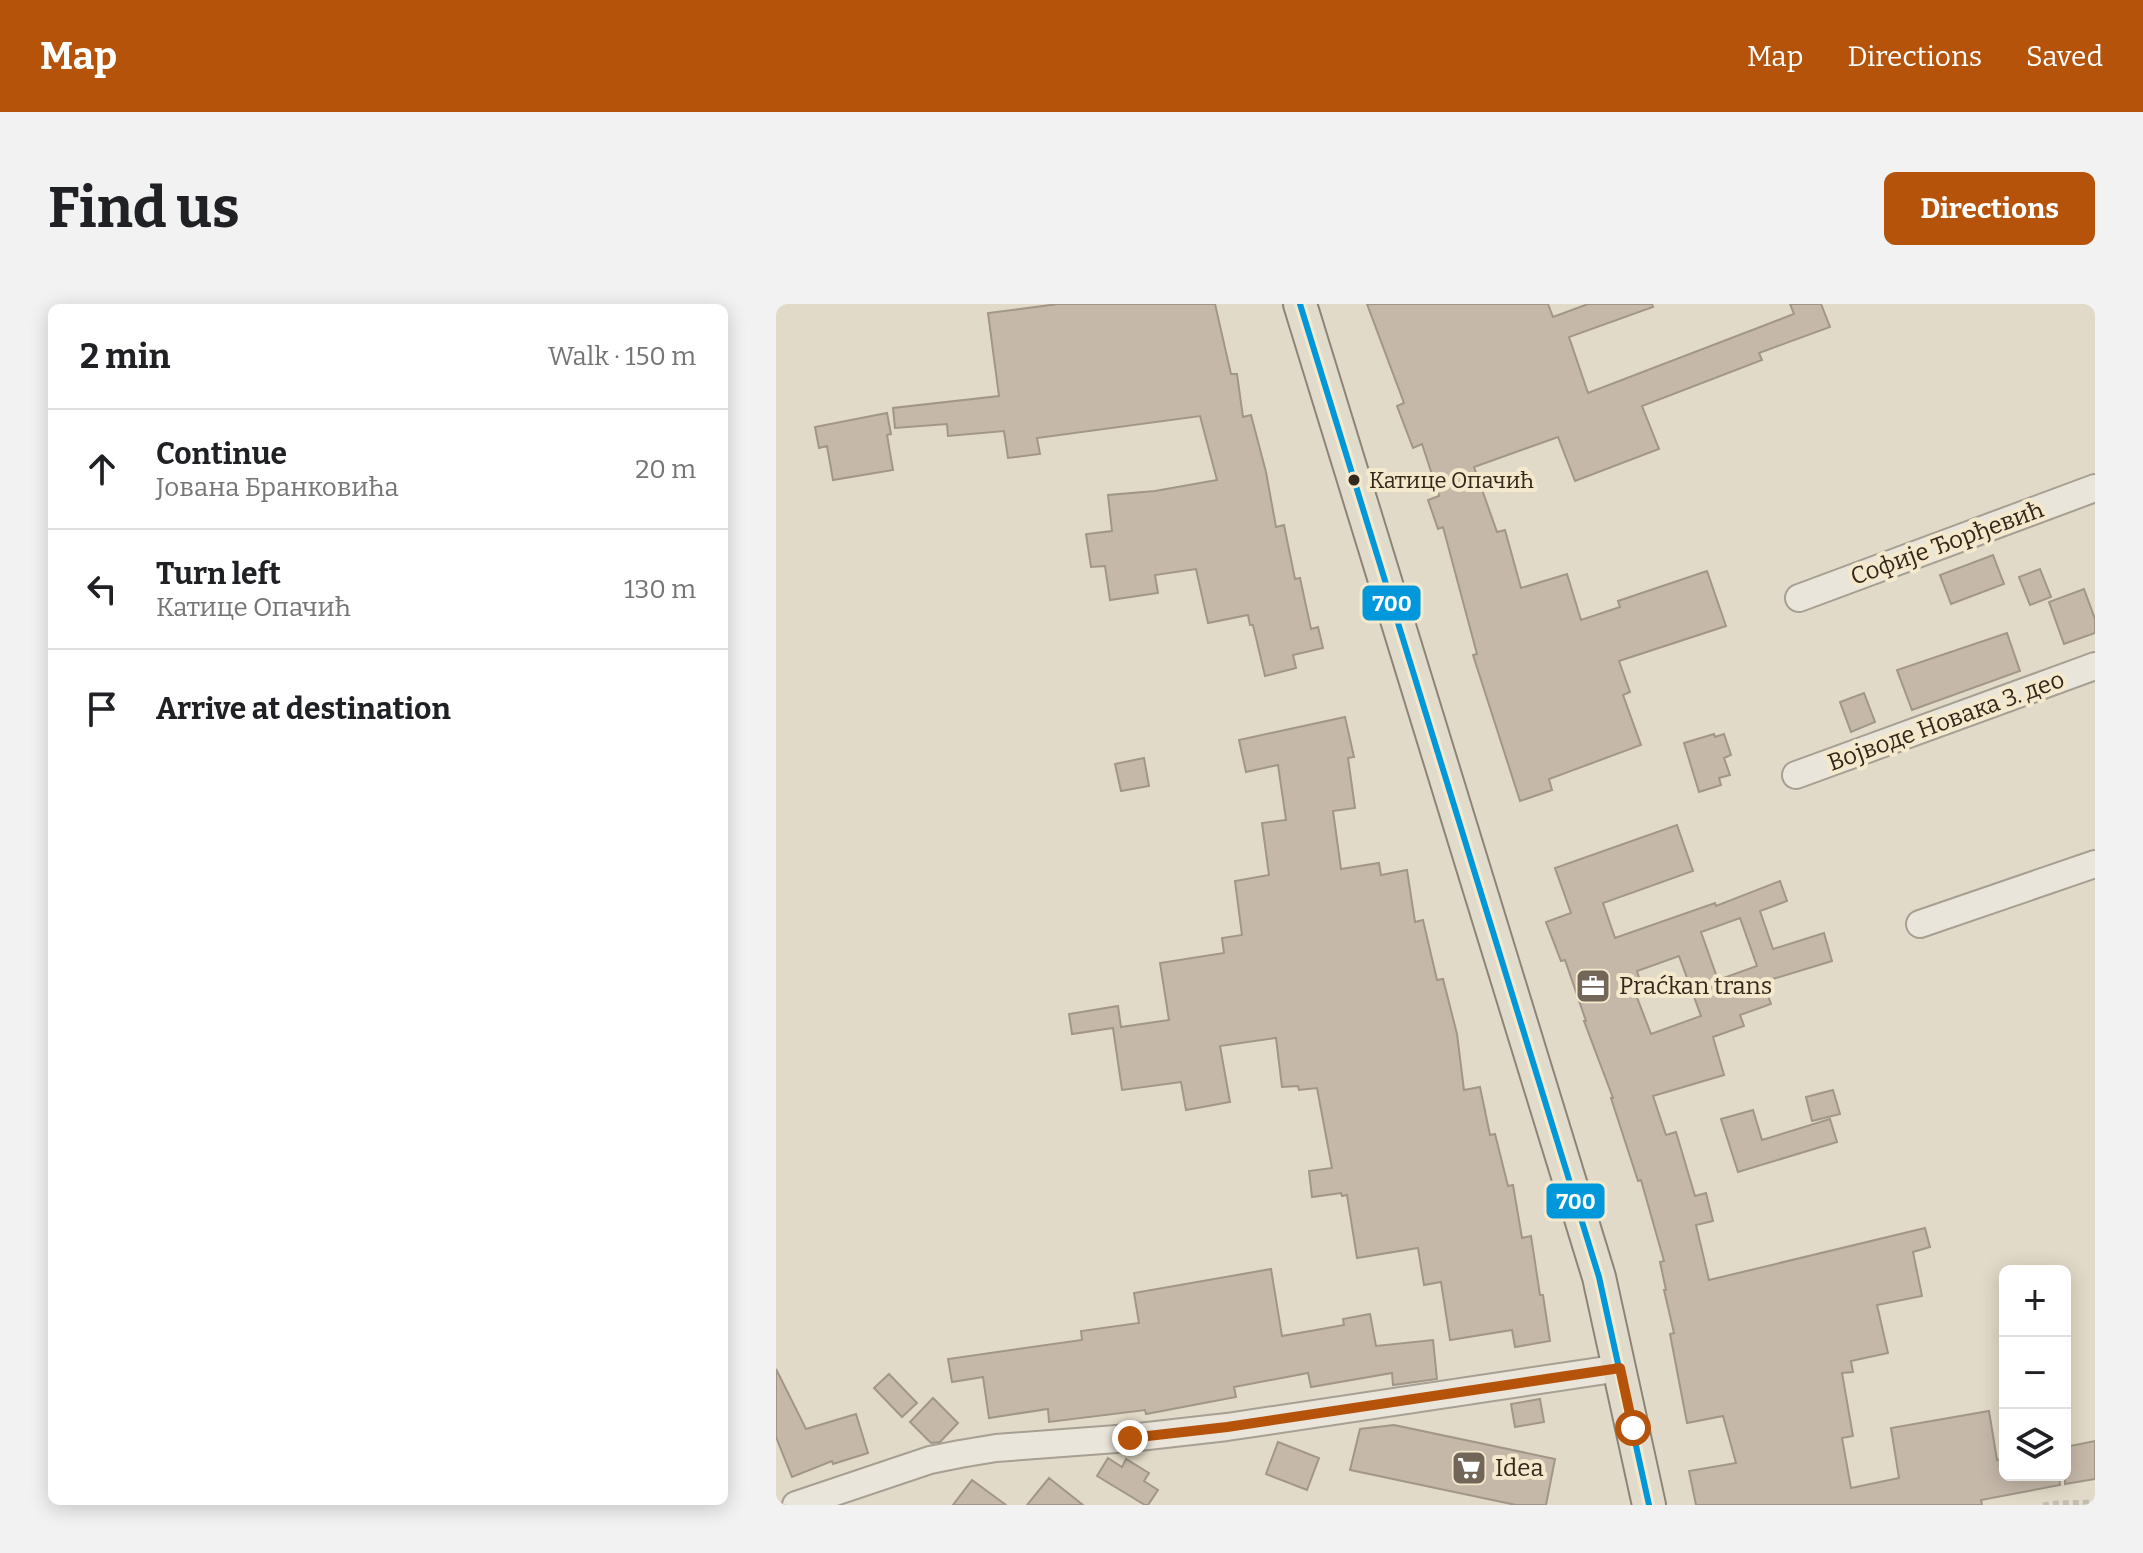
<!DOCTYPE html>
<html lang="en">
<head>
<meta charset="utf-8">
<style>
  :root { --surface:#fff; --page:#f2f2f2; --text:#202124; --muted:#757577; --line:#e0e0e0; --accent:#b45309 }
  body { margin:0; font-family:Bitter,serif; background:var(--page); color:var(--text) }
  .controls { position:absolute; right:24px; bottom:24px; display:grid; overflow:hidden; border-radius:12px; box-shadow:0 4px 20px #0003 }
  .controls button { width:72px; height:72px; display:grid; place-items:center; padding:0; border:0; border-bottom:2px solid var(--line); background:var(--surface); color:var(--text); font:40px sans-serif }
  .stop { position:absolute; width:24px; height:24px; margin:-18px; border:6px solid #b45309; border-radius:50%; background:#fff }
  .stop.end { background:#b45309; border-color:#fff; box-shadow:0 2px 8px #0008 }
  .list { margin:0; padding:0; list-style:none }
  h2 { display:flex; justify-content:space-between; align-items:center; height:104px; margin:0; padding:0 32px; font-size:34px }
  h2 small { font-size:26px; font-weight:400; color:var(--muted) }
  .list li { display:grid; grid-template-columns:52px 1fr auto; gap:24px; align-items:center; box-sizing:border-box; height:120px; padding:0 32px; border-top:2px solid var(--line) }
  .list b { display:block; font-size:30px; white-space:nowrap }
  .list p { margin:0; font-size:26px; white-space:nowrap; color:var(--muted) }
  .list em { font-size:26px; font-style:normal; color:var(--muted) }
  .icon { flex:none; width:44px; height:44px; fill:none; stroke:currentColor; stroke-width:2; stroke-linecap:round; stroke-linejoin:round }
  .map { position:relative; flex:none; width:1319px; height:1201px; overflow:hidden; border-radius:12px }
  header { display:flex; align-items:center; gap:48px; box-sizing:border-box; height:112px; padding:0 40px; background:var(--accent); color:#fff }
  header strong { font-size:38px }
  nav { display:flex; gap:44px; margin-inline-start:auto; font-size:28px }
  .intro { display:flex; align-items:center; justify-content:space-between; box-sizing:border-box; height:192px; padding:0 48px }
  h1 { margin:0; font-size:56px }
  .button { padding:20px 36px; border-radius:12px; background:var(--accent); color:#fff; font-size:28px; font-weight:700 }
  main { display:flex; gap:48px; padding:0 48px }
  aside { flex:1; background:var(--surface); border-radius:12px; box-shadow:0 4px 20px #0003 }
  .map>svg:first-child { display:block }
  .building { fill:#c5b8a9; stroke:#a19688; stroke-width:2; fill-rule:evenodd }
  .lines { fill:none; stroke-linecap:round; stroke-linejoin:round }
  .minor-casing { stroke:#a69f92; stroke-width:30 }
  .major-casing { stroke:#8c8479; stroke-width:36 }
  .path { stroke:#c2bcb2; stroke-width:5; stroke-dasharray:6 4; stroke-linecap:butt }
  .minor { stroke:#eae5da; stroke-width:26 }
  .major { stroke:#e1dbcb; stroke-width:32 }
  .bus-1-casing { stroke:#f4e9cc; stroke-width:12 }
  .bus-1 { stroke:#0098da; stroke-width:6 }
  .route { stroke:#b45309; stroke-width:10 }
  .bus-dot { fill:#34271b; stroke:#f4e9cc; stroke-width:3 }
  .labels { text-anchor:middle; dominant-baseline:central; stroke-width:8; stroke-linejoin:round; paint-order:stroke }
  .bus-label { font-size:22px; fill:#34271b; stroke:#f4e9cc; text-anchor:start }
  .street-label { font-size:24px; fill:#34271b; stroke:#f4e9cc }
  .poi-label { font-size:24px; fill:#34271b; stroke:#f4e9cc; text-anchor:start }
  .line-badge { stroke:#f4e9cc; stroke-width:3 }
  .badge-label { font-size:22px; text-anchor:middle; font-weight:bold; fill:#fff }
</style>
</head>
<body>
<header>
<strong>Map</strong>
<nav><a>Map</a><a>Directions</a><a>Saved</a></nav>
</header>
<div class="intro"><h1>Find us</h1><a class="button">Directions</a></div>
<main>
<aside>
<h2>2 min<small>Walk · 150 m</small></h2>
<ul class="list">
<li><svg class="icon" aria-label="ahead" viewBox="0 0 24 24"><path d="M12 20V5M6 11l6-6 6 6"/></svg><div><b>Continue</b><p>Јована Бранковића</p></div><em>20 m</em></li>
<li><svg class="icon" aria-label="left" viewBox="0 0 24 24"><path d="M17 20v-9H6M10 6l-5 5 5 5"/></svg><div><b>Turn left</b><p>Катице Опачић</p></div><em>130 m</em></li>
<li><svg class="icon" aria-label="arrive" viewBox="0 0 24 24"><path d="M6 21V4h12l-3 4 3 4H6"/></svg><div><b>Arrive at destination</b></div></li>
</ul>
</aside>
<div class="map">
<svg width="1319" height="1201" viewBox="0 0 1319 1201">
  <rect width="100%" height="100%" fill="#e2dac8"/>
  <path class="building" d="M282,0H439L455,70H461L467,113L475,111L490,168L500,223L508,221L519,275L524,274L535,325L542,323L547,344L517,351L520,364L489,372L477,321H474L472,311L432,319L420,265L379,271L382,289L334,296L329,262L315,263L310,230L336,227L332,191L379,187L441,176L424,112L261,134L264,150L232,154L228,127L172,132L171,120L119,124L117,104L223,92L212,9Z
    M591,0H772L777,13L812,0H876L877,3L793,33L812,89L1018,10L1014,0H1045L1054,23L983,49L986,56L866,102L883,145L799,177L782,133L698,163L721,228L729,226L745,284L791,270L805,316L844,303L842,297L931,267L950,322L843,357L854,388L847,391L865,441L773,475L776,486L744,497L697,351L701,350L667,223L662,225L652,196L663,192L646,140L637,144L621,102L628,99Z
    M111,109L115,130L111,131L117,166L57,176L51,142L43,144L39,123Z
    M1217,251L1228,280L1175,300L1164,271Z
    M1264,265L1275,293L1254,301L1243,273Z
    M1308,285L1319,315V329L1288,340L1273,298Z
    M1231,329L1244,367L1136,406L1121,366Z
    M1088,389L1099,418L1075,428L1064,398Z
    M569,413L578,453L572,454L579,504L557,507L565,565L603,559L605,571L631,566L639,618L647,616L661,676L667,675L681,730L688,786L704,783L714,831L719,830L732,882L737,881L746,934L755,932L764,991H767L774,1037L739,1043L736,1026L674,1036L665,978L648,981L642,944L581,954L571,891L566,892L565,889L536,893L533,867L556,864L541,784L523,786L522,782L506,783L500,734L444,742L454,798L410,806L405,778L346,786L337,724L296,730L293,710L342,702L345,723L393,716L384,659L448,649L446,634L466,631L459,577L493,571L486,519L510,516L502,461L470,468L463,436Z
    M938,430L939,433L948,430L955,451L948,454L954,471L943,474L945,481L923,488L908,439Z
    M368,454L373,482L345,487L339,460Z
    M901,521L917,567L827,599L839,634L939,599L940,602L1004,577L1011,597L984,607L997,645L1048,629L1056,657L987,678L995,700L964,711L968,722L937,733L948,771L877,792L890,831L900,828L919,892L930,889L937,917L920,921L933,976L1149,924L1154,943L1137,948L1146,992L1101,1001L1112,1049L1075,1057L1077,1068L1066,1069L1077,1132L1066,1134L1075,1184L1123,1174L1115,1124L1213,1107L1221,1156L1229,1154V1171H1283L1284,1181L1205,1196L1206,1201H920L913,1167L960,1159L947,1112L911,1119L894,1030L898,1029L888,986H890L884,958L888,957L865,876L862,877L835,794H837L808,717H810L789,656L785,657L770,618L795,609L779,564ZM964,614L981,662L942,676L925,628ZM903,652L925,712L875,730L857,683L865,680L861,667Z
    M1057,786L1064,810L1036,817L1030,793Z
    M977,806L986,836L1054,815L1061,838L962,868L945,815Z
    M495,965L506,1032L568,1021L567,1015L594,1010L600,1042L657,1036L661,1075L617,1081L616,1069L535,1083L532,1069L458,1083L460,1093L370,1110L369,1106L273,1118L272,1105L213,1114L207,1073L176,1078L172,1055L306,1036L305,1027L363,1019L358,989Z
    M0,1065L30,1125L80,1110L92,1149L57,1160L56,1157L16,1173L0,1133Z
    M113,1070L141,1099L126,1113L98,1084Z
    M157,1094L182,1119L164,1138L155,1139L134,1118Z
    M764,1095L768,1118L739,1123L735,1100Z
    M618,1121L779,1155L770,1201H740L574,1166L584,1125Z
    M1319,1137V1175L1289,1180V1143Z
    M502,1138L543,1154L531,1186L490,1170Z
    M332,1154L346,1163L350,1155L373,1169L368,1177L382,1186L372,1201H369L321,1172Z
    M273,1174L307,1201H251Z
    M196,1176L230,1201H177Z"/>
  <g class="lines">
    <defs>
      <path id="minor" d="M1023,294L1319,184
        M1020,471L1319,362
        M1144,620L1319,560
        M20,1201L154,1156L184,1150L220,1144L354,1134L451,1123L844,1064"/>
      <path id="major" d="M524,0L823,973L873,1201"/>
    </defs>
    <use href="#minor" class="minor-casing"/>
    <use href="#major" class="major-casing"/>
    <path class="path" d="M1267,1201L1280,1199L1319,1198"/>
    <use href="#minor" class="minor"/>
    <use href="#major" class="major"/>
    <defs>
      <path id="bus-1" d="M524,0L823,973L873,1201"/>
    </defs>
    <use href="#bus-1" class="bus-1-casing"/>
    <use href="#bus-1" class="bus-1"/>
  </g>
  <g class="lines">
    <path class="route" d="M354,1134L451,1123L844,1064L857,1124"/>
  </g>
  <defs>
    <symbol id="office-square" viewBox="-11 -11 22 22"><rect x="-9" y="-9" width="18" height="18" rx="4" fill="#716658" stroke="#f4e9cc"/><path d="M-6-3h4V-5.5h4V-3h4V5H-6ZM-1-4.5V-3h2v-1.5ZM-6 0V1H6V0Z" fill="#fff"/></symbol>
    <symbol id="supermarket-square" viewBox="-11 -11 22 22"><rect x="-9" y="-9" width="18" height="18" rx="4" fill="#716658" stroke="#f4e9cc"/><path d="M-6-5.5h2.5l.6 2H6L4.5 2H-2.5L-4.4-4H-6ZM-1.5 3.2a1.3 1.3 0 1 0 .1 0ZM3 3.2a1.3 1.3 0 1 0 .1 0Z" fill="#fff"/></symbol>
  </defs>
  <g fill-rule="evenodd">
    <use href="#office-square" x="797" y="662" width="40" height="40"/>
    <use href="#supermarket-square" x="673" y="1144" width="40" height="40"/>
  </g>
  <circle class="bus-dot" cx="578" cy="176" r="7"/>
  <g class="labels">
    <g class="bus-label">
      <text x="593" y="176">Катице Опачић</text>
    </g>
    <g class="street-label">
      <text transform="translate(1171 239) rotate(-20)">Софије Ђорђевић</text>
      <text transform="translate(1170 417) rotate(-20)">Војводе Новака 3. део</text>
    </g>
    <g class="poi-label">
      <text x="843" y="682">Praćkan trans</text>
      <text x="719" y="1164">Idea</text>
    </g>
  </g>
  <g class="line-badge">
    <rect x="585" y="280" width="61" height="38" rx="8" fill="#0098da"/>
    <rect x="769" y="878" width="61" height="38" rx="8" fill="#0098da"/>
  </g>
  <g class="badge-label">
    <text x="616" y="307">700</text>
    <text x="800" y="905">700</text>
  </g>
</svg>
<div class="controls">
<button>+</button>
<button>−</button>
<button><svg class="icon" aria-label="layers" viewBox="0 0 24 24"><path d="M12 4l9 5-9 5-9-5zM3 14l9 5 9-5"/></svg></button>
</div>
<div class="stop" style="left:857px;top:1124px"></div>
<div class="stop end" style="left:354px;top:1134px"></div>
</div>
</main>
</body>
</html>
